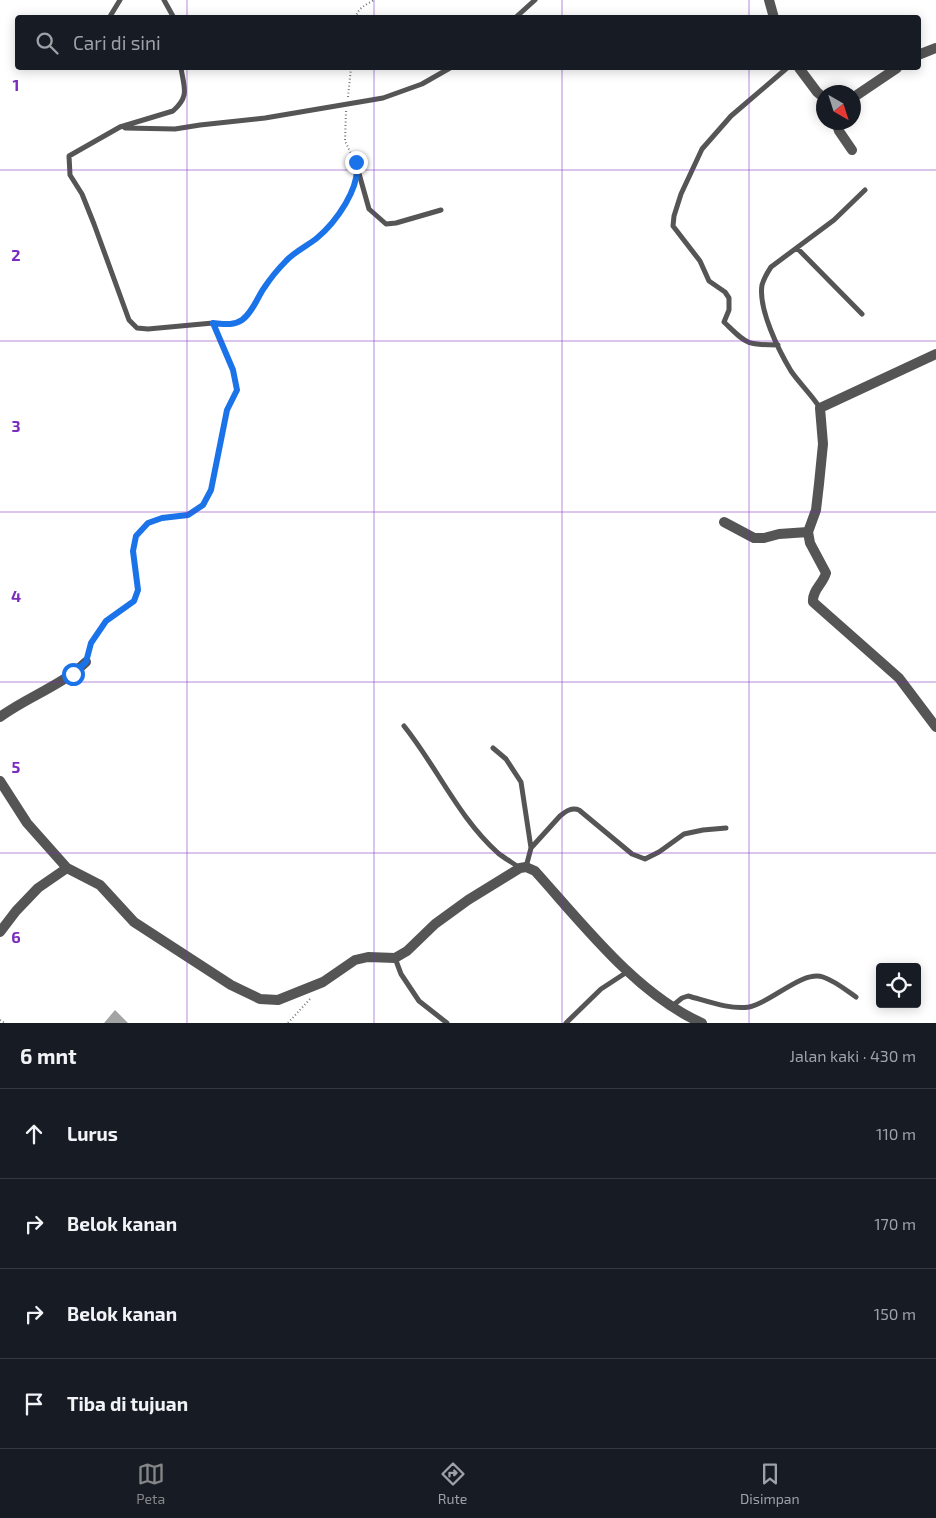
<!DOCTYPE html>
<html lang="id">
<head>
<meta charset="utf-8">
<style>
  :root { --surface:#171b24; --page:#242831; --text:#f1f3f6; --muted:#9ea1a6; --line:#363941; --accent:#858687 }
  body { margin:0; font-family:"Exo 2",sans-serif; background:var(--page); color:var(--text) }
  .controls { position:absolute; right:15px; bottom:15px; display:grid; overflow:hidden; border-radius:5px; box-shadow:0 2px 12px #0003 }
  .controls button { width:45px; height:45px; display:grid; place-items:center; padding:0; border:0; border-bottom:1px solid var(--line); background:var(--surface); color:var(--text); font:25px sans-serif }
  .compass { position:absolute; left:816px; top:85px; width:45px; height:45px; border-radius:50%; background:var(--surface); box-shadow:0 2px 12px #0003; rotate:141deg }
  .stop { position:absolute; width:15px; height:15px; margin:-11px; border:4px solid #1a73e8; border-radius:50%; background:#fff }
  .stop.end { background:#1a73e8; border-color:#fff; box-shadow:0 1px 5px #0008 }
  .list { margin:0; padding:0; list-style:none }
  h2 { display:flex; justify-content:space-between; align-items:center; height:65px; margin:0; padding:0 20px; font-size:21px }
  h2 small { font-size:16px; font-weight:400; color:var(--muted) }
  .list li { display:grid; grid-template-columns:32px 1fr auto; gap:15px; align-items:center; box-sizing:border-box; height:90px; padding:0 20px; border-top:1px solid var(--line) }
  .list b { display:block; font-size:19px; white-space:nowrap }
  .list em { font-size:16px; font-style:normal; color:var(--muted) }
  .icon { flex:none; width:28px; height:28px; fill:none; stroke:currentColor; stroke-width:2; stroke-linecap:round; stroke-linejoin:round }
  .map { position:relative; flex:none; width:936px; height:1023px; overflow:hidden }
  .search { position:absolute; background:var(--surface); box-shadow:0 2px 12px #0003; left:15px; right:15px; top:15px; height:55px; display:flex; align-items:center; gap:12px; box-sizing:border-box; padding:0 18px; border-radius:5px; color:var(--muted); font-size:19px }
  .sheet { height:425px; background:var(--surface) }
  nav { display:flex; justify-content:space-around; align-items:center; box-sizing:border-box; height:70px; border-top:1px solid var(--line); background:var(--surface); font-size:14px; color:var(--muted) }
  nav a { display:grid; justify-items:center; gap:2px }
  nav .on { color:var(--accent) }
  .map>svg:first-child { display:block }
  .water { fill:#a3a3a3 }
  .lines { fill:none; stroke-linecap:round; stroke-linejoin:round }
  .path { stroke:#777; stroke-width:2; stroke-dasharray:1 2.5; stroke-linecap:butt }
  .lane { stroke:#555; stroke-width:5 }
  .street { stroke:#555; stroke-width:10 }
  .route { stroke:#1a73e8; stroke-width:6 }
  .grid { fill:none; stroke:#7b2cbf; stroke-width:1; stroke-opacity:0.55 }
  .grid-label { font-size:16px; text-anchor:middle; font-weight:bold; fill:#7b2cbf; stroke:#fff; stroke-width:4.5; stroke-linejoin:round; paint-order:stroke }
</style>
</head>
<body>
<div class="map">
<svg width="936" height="1023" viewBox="0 0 936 1023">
  <rect width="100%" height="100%" fill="#fff"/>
  <path class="water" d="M115,1010L128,1023H104Z"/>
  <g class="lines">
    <path class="path" d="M356,18C357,8 366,5 374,0
      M348,97L351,68
      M346,111L345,141L356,164
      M221,324L232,325L248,315L264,287L286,260L319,236L346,204L354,185
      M88,653C92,642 99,628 107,620C118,611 133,606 137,592C143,574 123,550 140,530C157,511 183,522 202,505C215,494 223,433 226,414C228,406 236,398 237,390C239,378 221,342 215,329
      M0,1020L5,1023
      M288,1023L310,999"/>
    <path class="lane" d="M164,0L174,18
      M109,18L120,0
      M515,18L535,0
      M181,68C184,88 190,96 173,111L120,127L69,156L70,175L82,194L94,224L129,320L137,328L148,329L213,323
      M125,128L175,129L200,125L265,118L383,98L422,84L450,68
      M358,170L369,209L386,224L396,223L441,210
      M797,248L862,314
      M778,345C745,345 747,344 724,322L729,310V298L725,292L709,281L700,261L673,226L674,216L681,194L702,149L731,116L787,68
      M820,408C812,395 800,384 791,371C779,351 758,309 762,285C764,278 767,273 771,267L834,220L865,190
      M404,726C437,767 458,817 498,853C504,858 513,863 520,868
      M493,748L506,759L521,782L531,848
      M526,867L531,848L560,816C566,811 572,807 579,810L632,854L645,859L659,852L684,834L703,830L726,828
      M395,958L401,974L419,1001L447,1023
      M671,1007L682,998L688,996C707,1001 730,1010 749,1007C771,1003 802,970 823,977C835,981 846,990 856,997
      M566,1023L601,989L627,972"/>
    <path class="street" d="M769,0L774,18
      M918,55L936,48
      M799,68L817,92L824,98
      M854,97L897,68
      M836,122L839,131L852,150
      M936,354L820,408L823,444L819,484L816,510L808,532L810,543L826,573C823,584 812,590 813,602L899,678L936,727
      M724,522L754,538H764L779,534L808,532
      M0,717C27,697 61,686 86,662
      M0,781L27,823L67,868
      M0,932L16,911L38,888L67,868L100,885L134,922L231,985L260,999L278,1000L323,982L355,960L368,957L395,958L407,951L435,924L468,900L520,868L526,867L535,871C582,923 637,995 702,1023"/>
  </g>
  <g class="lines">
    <path class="route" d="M73,674L86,662L91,643L106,621L134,601L138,590L133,551L136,536L148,523L162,518L188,515L203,505L211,490L227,410L237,390L233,370L213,323C224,324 233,326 242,320C253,312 257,298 264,288C270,279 278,269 286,261C294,252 307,246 317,238C335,223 362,187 356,162"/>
  </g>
  <path class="grid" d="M187,0V18M374,0V18M562,0V18M749,0V18M187,68V1023M374,68V1023M562,68V1023M749,68V1023M0,170H936M0,341H936M0,512H936M0,682H936M0,853H936"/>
  <g class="grid-label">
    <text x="16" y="91">1</text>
    <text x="16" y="261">2</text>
    <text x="16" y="432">3</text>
    <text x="16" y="602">4</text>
    <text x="16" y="773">5</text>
    <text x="16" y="943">6</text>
  </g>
</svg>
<div class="controls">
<button><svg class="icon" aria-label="locate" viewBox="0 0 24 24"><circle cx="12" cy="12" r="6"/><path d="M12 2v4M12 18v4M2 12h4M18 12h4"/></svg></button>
</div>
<svg class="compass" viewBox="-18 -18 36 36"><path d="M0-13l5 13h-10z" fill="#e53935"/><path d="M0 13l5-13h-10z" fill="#9ea1a6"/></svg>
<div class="stop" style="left:73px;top:674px"></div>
<div class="stop end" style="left:356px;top:162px"></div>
<div class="search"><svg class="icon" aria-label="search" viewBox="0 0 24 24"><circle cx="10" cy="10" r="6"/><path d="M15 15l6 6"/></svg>Cari di sini</div>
</div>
<section class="sheet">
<h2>6 mnt<small>Jalan kaki · 430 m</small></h2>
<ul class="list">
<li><svg class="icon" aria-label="ahead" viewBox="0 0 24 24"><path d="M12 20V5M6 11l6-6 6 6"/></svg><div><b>Lurus</b></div><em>110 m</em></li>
<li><svg class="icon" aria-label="right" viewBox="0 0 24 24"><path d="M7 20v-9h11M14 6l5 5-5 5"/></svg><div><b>Belok kanan</b></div><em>170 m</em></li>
<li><svg class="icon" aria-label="right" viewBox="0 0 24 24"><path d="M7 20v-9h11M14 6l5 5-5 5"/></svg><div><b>Belok kanan</b></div><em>150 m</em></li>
<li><svg class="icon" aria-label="arrive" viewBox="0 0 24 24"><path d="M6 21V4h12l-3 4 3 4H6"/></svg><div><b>Tiba di tujuan</b></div></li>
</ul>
</section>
<nav>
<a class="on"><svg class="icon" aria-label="map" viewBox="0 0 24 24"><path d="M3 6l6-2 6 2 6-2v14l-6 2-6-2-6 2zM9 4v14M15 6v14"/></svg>Peta</a>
<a><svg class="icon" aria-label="directions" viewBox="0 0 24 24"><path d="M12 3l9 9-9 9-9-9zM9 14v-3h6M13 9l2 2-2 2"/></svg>Rute</a>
<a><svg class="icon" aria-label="saved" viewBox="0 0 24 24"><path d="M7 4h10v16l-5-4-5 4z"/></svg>Disimpan</a>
</nav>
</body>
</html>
